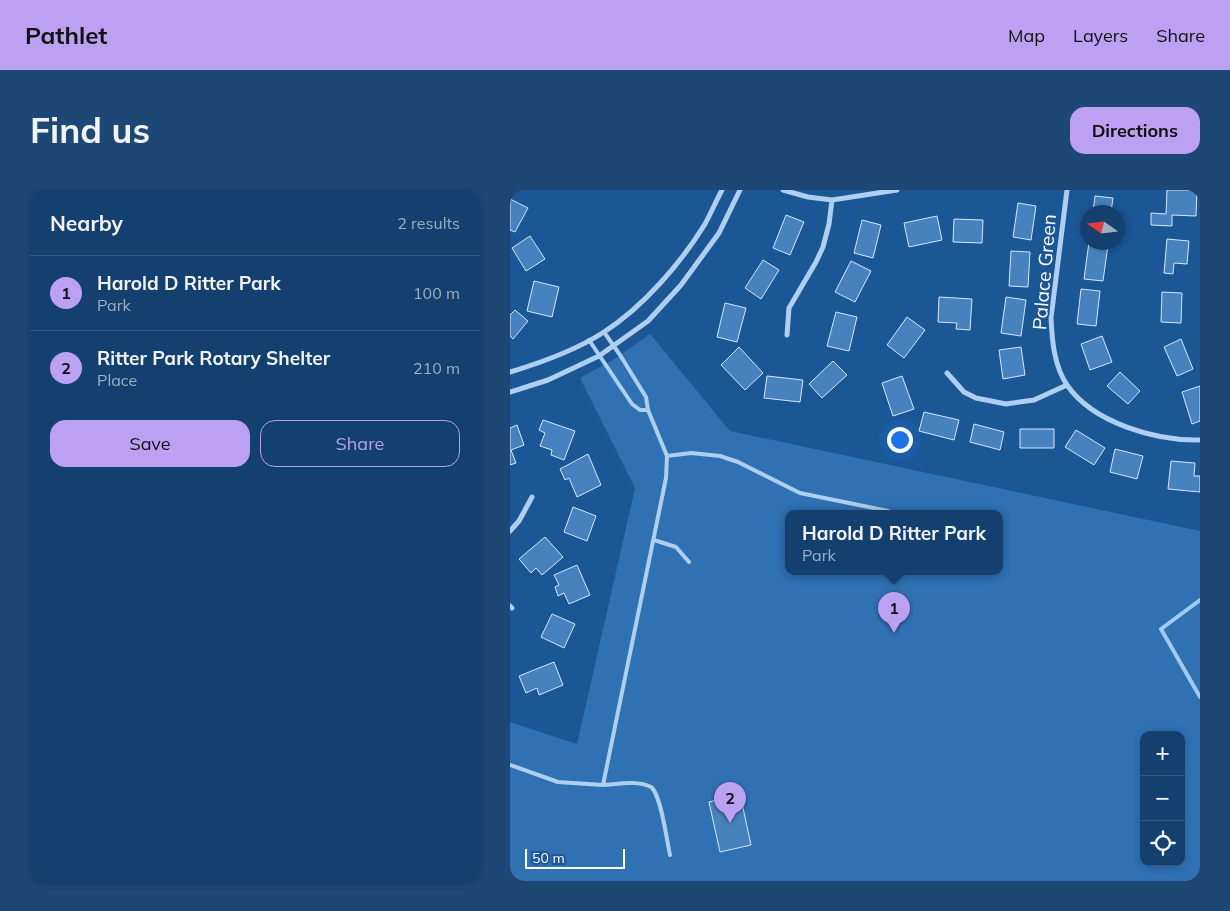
<!DOCTYPE html>
<html lang="en">
<head>
<meta charset="utf-8">
<style>
  :root { --surface:#144070; --page:#1d4775; --text:#f1f3f6; --muted:#9dafc3; --line:#335983; --accent:#bca0f2 }
  body { margin:0; font-family:Mulish,sans-serif; background:var(--page); color:var(--text) }
  .controls { position:absolute; right:15px; bottom:15px; display:grid; overflow:hidden; border-radius:10px; box-shadow:0 2px 8px #0003 }
  .controls button { width:45px; height:45px; display:grid; place-items:center; padding:0; border:0; border-bottom:1px solid var(--line); background:var(--surface); color:var(--text); font:25px sans-serif }
  .compass { position:absolute; left:570px; top:15px; width:45px; height:45px; border-radius:50%; background:var(--surface); box-shadow:0 2px 8px #0003; rotate:284deg }
  .scale { position:absolute; left:15px; bottom:12px; width:100px; box-sizing:border-box; padding-left:5px; border:2px solid #fff; border-top:0; font-size:14px; line-height:18px; white-space:nowrap; color:#fff; -webkit-text-stroke:4px #1b5695; paint-order:stroke }
  .you { position:absolute; left:389px; top:249px; width:18px; height:18px; margin:-12px; border:4px solid #fff; border-radius:50%; background:#1a73e8; box-shadow:0 0 0 8px #1a73e833 }
  .badge { display:grid; place-items:center; width:32px; height:32px; border-radius:50%; background:var(--accent); color:#111; font-size:16px; font-weight:700 }
  .pin { position:absolute; translate:-50% -41px; filter:drop-shadow(0 1px 2px #0008) }
  .pin::after { content:''; position:absolute; top:26px; width:18px; height:15px; background:inherit; clip-path:polygon(0 0,100% 0,50% 100%) }
  .popup { position:absolute; left:275px; top:320px; width:218px; height:65px; box-sizing:border-box; display:grid; place-content:center; border-radius:10px; background:var(--surface); filter:drop-shadow(0 1px 4px #0005); font-size:16px; white-space:nowrap; color:var(--muted) }
  .popup b { font-size:19px; color:var(--text) }
  .popup::after { content:''; position:absolute; left:50%; top:100%; margin-left:-10px; border:10px solid transparent; border-top-color:var(--surface) }
  .list { margin:0; padding:0; list-style:none }
  h2 { display:flex; justify-content:space-between; align-items:center; height:65px; margin:0; padding:0 20px; font-size:21px }
  h2 small { font-size:16px; font-weight:400; color:var(--muted) }
  .list li { display:grid; grid-template-columns:32px 1fr auto; gap:15px; align-items:center; box-sizing:border-box; height:75px; padding:0 20px; border-top:1px solid var(--line) }
  .list b { display:block; font-size:19px; white-space:nowrap }
  .list p { margin:0; font-size:16px; white-space:nowrap; color:var(--muted) }
  .list em { font-size:16px; font-style:normal; color:var(--muted) }
  .actions { display:flex; gap:10px; padding:15px 20px }
  .actions a { flex:1; padding:11px 0; border:1px solid var(--accent); border-radius:15px; text-align:center; font-size:18px; color:var(--accent) }
  .actions .main { background:var(--accent); color:#111 }
  .icon { flex:none; width:28px; height:28px; fill:none; stroke:currentColor; stroke-width:2; stroke-linecap:round; stroke-linejoin:round }
  .map { position:relative; flex:none; width:690px; height:691px; overflow:hidden; border-radius:15px }
  header { display:flex; align-items:center; gap:30px; box-sizing:border-box; height:70px; padding:0 25px; background:var(--accent); color:#111 }
  header strong { font-size:24px }
  nav { display:flex; gap:28px; margin-inline-start:auto; font-size:18px }
  .intro { display:flex; align-items:center; justify-content:space-between; box-sizing:border-box; height:120px; padding:0 30px }
  h1 { margin:0; font-size:35px }
  .button { padding:12px 22px; border-radius:15px; background:var(--accent); color:#111; font-size:18px; font-weight:700 }
  main { display:flex; gap:30px; padding:0 30px }
  aside { flex:1; background:var(--surface); border-radius:15px; box-shadow:0 2px 8px #0003 }
  .map>svg:first-child { display:block }
  .green { fill:#2f71b3; fill-rule:evenodd }
  .lines { fill:none; stroke-linecap:round; stroke-linejoin:round }
  .stream { stroke:#a1caf2; stroke-width:4 }
  .building { fill:#4882be; stroke:#d4e8fb }
  .service { stroke:#aecff0; stroke-width:4 }
  .minor { stroke:#aecff0; stroke-width:5 }
  .labels { text-anchor:middle; dominant-baseline:central; stroke-width:4; stroke-linejoin:round; paint-order:stroke }
  .street-label { font-size:19px; fill:#fff; stroke:#1b5695 }
</style>
</head>
<body>
<header>
<strong>Pathlet</strong>
<nav><a>Map</a><a>Layers</a><a>Share</a></nav>
</header>
<div class="intro"><h1>Find us</h1><a class="button">Directions</a></div>
<main>
<aside>
<h2>Nearby<small>2 results</small></h2>
<ul class="list">
<li><span class="badge">1</span><div><b>Harold D Ritter Park</b><p>Park</p></div><em>100 m</em></li>
<li><span class="badge">2</span><div><b>Ritter Park Rotary Shelter</b><p>Place</p></div><em>210 m</em></li>
</ul>
<div class="actions"><a class="main">Save</a><a>Share</a></div>
</aside>
<div class="map">
<svg width="690" height="691" viewBox="0 0 690 691">
  <rect width="100%" height="100%" fill="#1b5695"/>
  <path class="green" d="M140,144L220,241L690,341V691H0V532L67,554L125,298L70,188L106,168ZM279,324H489V382H279ZM634,545H671V672H634Z"/>
  <g class="lines">
    <path class="stream" d="M690,410L651,439L690,507"/>
  </g>
  <path class="building" d="M657,0H687L686,26L662,25V36L641,35V23L656,24Z
    M585,6L603,8L601,22H583Z
    M0,9L18,18L5,42L0,40Z
    M508,13L526,16L521,50L503,47Z
    M276,25L294,32L280,65L263,58Z
    M427,26L432,50L399,57L394,33Z
    M444,29L473,30L472,53L443,52Z
    M352,30L371,35L363,68L344,63Z
    M20,46L35,69L16,81L2,58Z
    M657,49L679,51L677,74L664,73L663,84L654,83Z
    M579,52L598,55L593,91L574,89Z
    M501,61L520,62L518,97L499,96Z
    M253,70L269,80L251,109L235,98Z
    M341,71L361,81L345,112L325,102Z
    M24,91L49,97L42,127L17,121Z
    M571,99L590,101L586,136L567,134Z
    M652,102L672,103L671,133L651,132Z
    M429,107L462,109L460,140L446,139L447,133L428,132Z
    M496,107L516,110L511,146L491,143Z
    M215,113L236,118L227,152L207,147Z
    M5,120L18,131L3,149L0,146V125Z
    M326,122L347,127L339,161L317,156Z
    M397,127L415,140L394,168L377,155Z
    M592,146L602,172L580,180L571,154Z
    M671,149L683,179L667,186L654,157Z
    M229,157L253,183L235,200L211,175Z
    M511,157L515,185L493,189L489,160Z
    M323,171L337,185L312,208L299,194Z
    M610,182L630,201L618,214L597,196Z
    M257,186L293,190L290,212L254,208Z
    M392,186L404,219L383,226L372,193Z
    M690,196V231L682,234L672,202Z
    M414,222L449,230L444,250L409,241Z
    M33,230L65,241L54,270L41,265L42,260L30,256L35,243L29,240Z
    M464,234L494,242L490,260L460,252Z
    M7,235L14,255L1,260L6,273L0,275V238Z
    M510,239H544V258H510Z
    M566,240L595,258L584,275L555,257Z
    M605,259L633,266L627,289L600,282Z
    M78,264L91,295L67,307L59,288L55,290L50,279Z
    M661,271L685,273L684,286H690V302L658,299Z
    M63,317L86,326L77,351L54,342Z
    M35,347L53,367L32,385L26,378L21,383L9,369Z
    M67,375L80,405L59,414L54,403L48,406L45,397L49,395L44,385Z
    M42,424L65,434L54,458L31,447Z
    M44,472L53,495L29,505L27,498L16,503L9,486Z
    M230,604L241,655L210,662L199,612Z"/>
  <g class="lines">
    <path class="service" d="M79,150L122,214L130,220H138L136,207L110,165L94,142
      M157,266L181,263L210,266L228,272L290,303L378,321
      M144,350L166,357L179,372
      M0,575L48,592L93,595L156,288L157,266L138,220
      M93,595C108,594 128,590 141,597C151,604 157,652 160,665"/>
    <path class="minor" d="M273,0L298,7L322,10L387,0
      M557,0L541,128C542,150 544,176 557,195C583,233 646,251 690,250
      M277,145L279,118L306,72L313,57L319,34L322,10
      M0,182C30,173 68,159 94,142C133,117 171,73 195,34C201,23 206,11 212,0
      M437,183L454,202L466,208L496,214L524,210L557,195
      M0,202L38,190L89,166L138,131L171,95L209,43L230,0
      M0,341L9,331L22,307
      M0,416L2,418"/>
  </g>
  <g class="labels">
    <g class="street-label">
      <text transform="translate(534 82) rotate(-85)">Palace Green</text>
    </g>
  </g>
</svg>
<div class="controls">
<button>+</button>
<button>−</button>
<button><svg class="icon" aria-label="locate" viewBox="0 0 24 24"><circle cx="12" cy="12" r="6"/><path d="M12 2v4M12 18v4M2 12h4M18 12h4"/></svg></button>
</div>
<svg class="compass" viewBox="-18 -18 36 36"><path d="M0-13l5 13h-10z" fill="#e53935"/><path d="M0 13l5-13h-10z" fill="#9dafc3"/></svg>
<div class="scale">50 m</div>
<div class="you"></div>
<div class="pin badge" style="left:384px;top:443px">1</div>
<div class="popup"><b>Harold D Ritter Park</b>Park</div>
<div class="pin badge" style="left:220px;top:633px">2</div>
</div>
</main>
</body>
</html>
